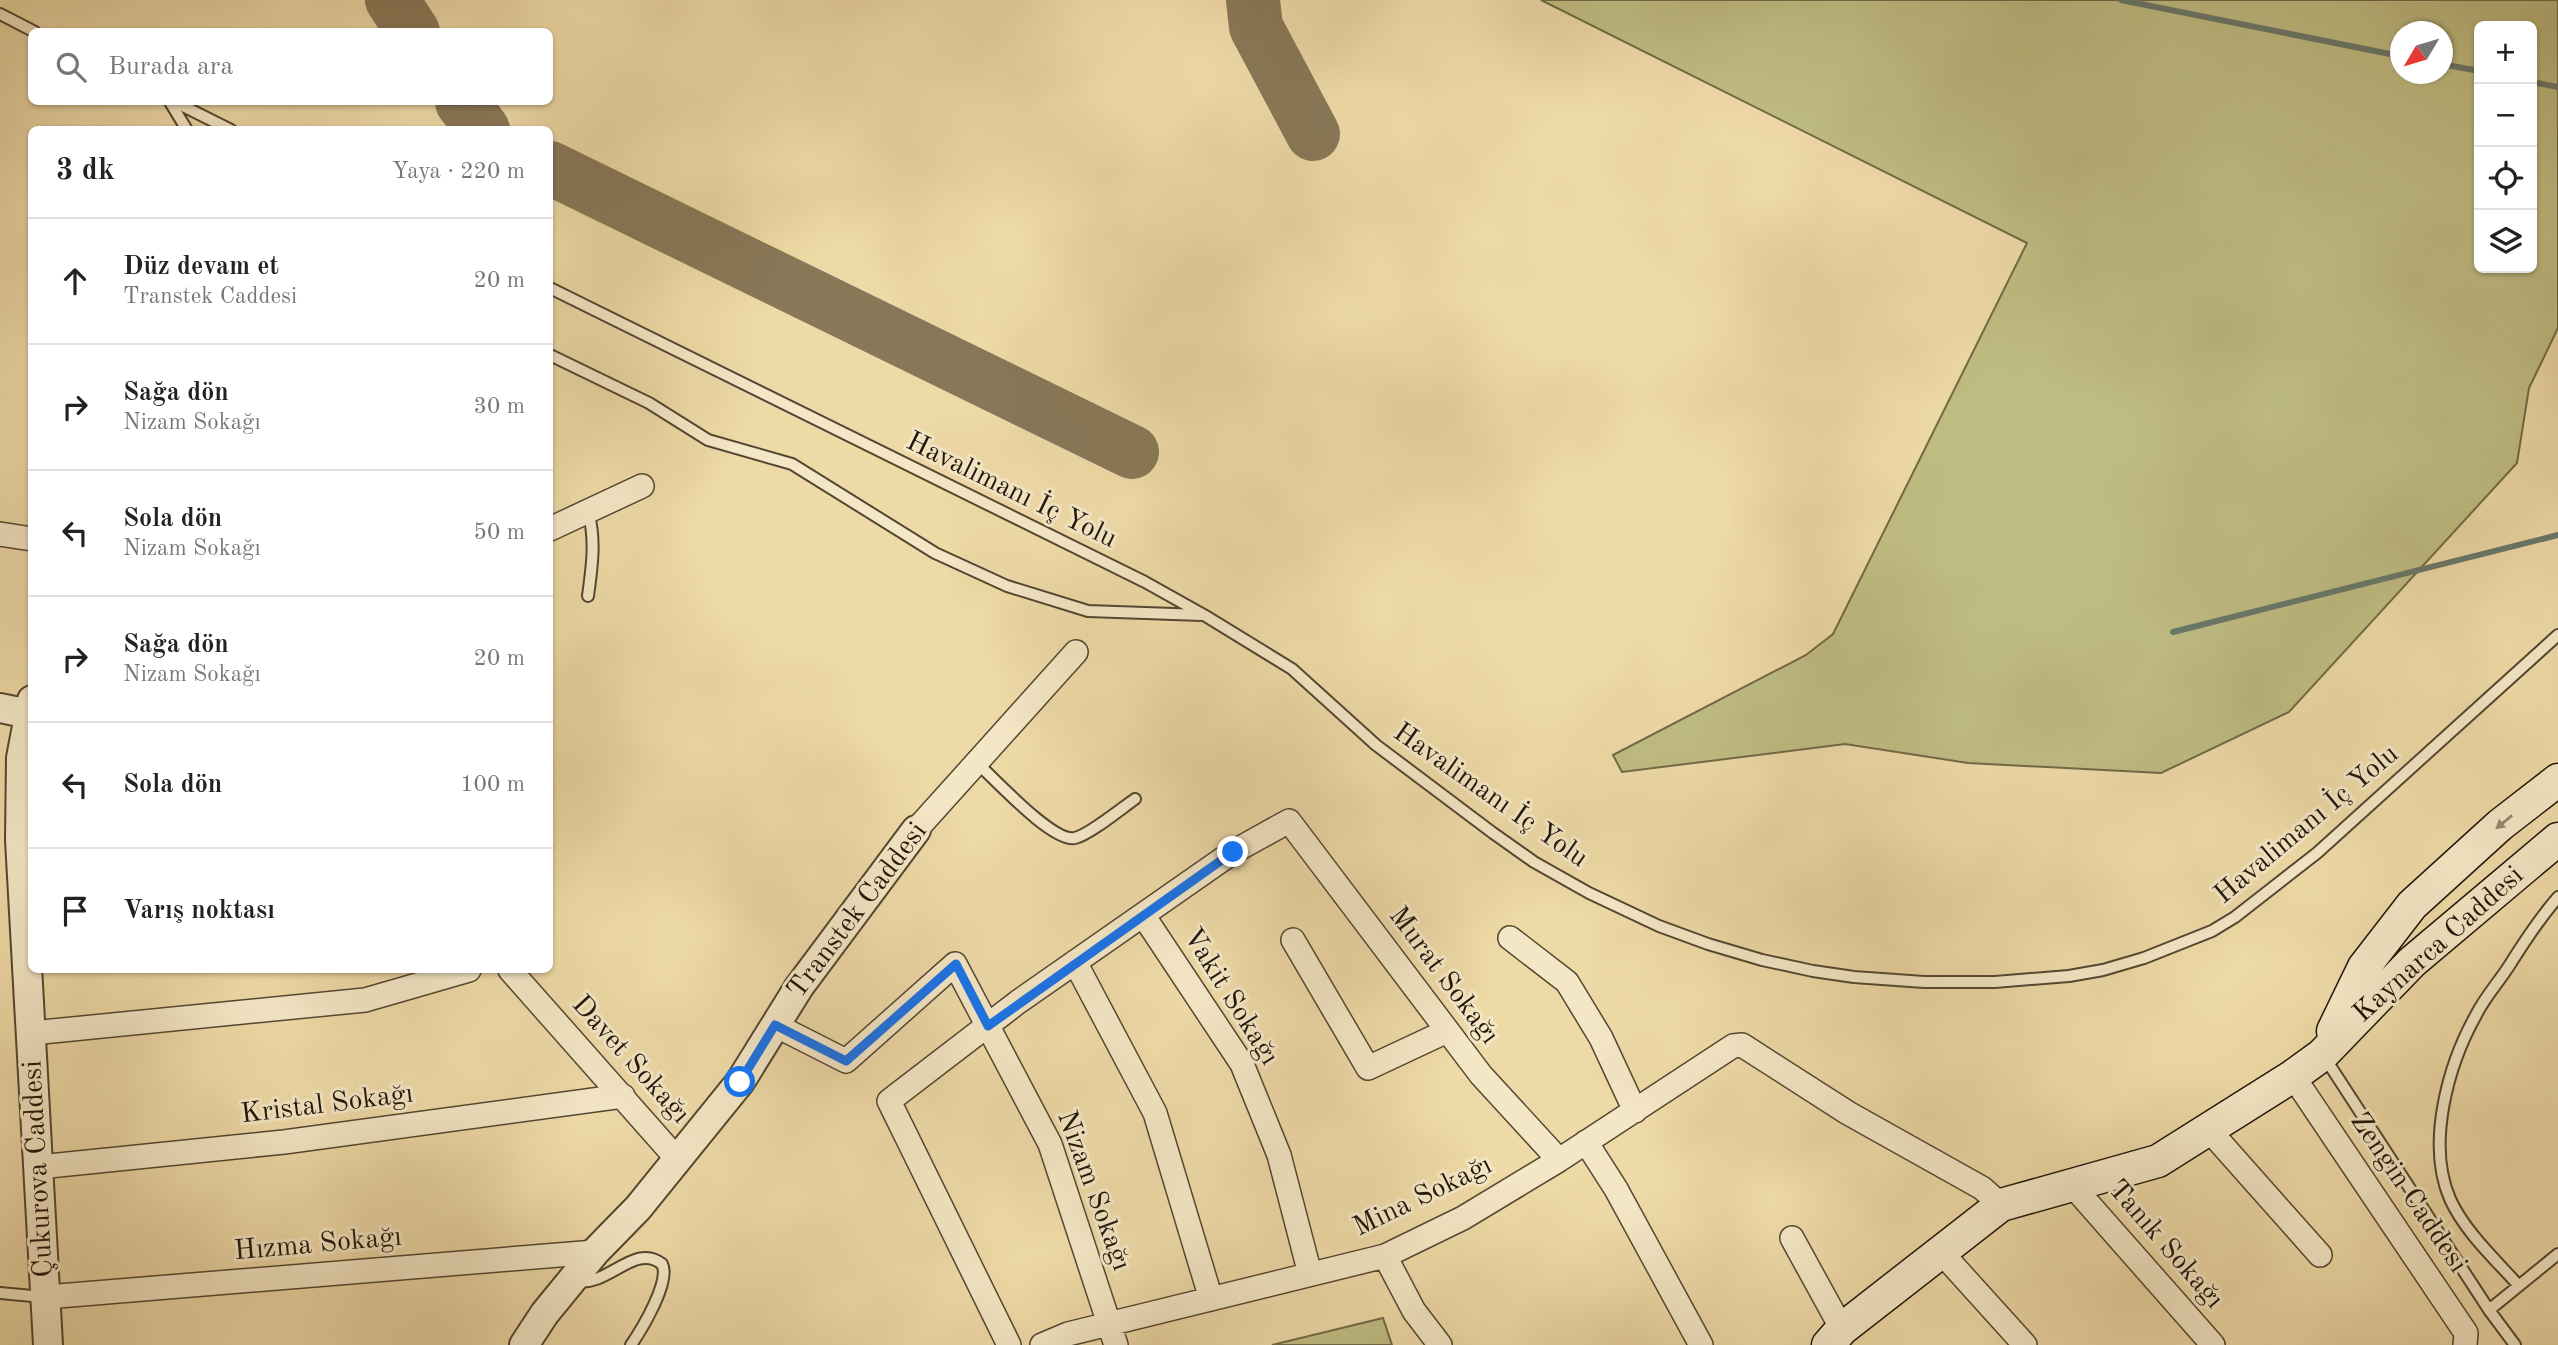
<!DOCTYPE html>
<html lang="tr">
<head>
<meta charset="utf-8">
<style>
  :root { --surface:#fff; --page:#f6f6f6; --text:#222; --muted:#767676; --line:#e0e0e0 }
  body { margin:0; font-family:"Old Standard TT",serif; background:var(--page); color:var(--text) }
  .controls { position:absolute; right:21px; top:21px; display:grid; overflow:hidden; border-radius:10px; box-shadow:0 2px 5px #0004 }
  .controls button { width:63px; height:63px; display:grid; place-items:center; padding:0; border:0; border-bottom:2px solid var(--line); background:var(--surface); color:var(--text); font:35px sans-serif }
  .compass { position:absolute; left:2390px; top:21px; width:63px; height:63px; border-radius:50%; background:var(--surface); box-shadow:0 2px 5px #0004; rotate:232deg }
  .stop { position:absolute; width:21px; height:21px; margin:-16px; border:5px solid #1a73e8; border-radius:50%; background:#fff }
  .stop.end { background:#1a73e8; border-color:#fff; box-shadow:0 2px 7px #0008 }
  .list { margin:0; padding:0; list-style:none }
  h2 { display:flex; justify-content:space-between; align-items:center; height:91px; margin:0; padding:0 28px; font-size:30px }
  h2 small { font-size:23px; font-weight:400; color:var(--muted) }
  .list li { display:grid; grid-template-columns:46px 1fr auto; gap:21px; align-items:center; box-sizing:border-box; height:126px; padding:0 28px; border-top:2px solid var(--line) }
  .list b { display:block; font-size:26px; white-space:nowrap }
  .list p { margin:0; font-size:23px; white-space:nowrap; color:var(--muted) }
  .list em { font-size:23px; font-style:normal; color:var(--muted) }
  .icon { flex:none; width:38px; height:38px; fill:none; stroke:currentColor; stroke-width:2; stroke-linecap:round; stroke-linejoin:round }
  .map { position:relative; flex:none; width:2558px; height:1345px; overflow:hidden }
  .search { position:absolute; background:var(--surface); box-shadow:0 2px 5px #0004; left:28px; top:28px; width:525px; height:77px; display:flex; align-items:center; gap:18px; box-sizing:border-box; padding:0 24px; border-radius:10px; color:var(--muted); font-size:26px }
  .panel { position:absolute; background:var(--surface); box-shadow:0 2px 5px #0004; left:28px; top:126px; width:525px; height:847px; border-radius:10px }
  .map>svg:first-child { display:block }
  .green { fill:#bfbd83; stroke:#706a46; stroke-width:2; fill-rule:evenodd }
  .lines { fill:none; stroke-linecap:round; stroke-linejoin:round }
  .stream { stroke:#69786b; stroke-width:6 }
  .taxiway { stroke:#887858; stroke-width:54 }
  .service-casing { stroke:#544731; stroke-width:14 }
  .minor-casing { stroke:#544731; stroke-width:26 }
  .tertiary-casing { stroke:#544731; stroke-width:32 }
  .secondary-casing { stroke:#21160a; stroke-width:35 }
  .service { stroke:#f4e7c6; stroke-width:10 }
  .minor { stroke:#f4e7c6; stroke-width:23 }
  .tertiary { stroke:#f4e7c6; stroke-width:28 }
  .secondary { stroke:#f4e7c6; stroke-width:32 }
  .oneway { fill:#958971 }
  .route { stroke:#1a73e8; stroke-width:9 }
  .labels { text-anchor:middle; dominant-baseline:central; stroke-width:6; stroke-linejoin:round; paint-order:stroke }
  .street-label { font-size:28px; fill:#21160a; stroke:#f4e7c6 }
</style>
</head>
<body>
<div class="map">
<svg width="2558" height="1345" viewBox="0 0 2558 1345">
  <rect width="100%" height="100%" fill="#eedaa7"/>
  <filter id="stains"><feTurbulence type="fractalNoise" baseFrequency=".00286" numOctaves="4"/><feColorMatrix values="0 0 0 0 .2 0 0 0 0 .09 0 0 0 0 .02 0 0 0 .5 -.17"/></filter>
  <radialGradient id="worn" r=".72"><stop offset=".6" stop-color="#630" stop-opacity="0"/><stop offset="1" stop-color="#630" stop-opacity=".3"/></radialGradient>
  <path class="green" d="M1541,0H2558V328L2529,388L2517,463L2289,712L2161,773L1968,763L1845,744L1622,772L1613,755L1806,655L1833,634L2027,243ZM2479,26H2532V268H2479ZM2400,32H2442V74H2400Z
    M1383,1318L1392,1345H1272Z"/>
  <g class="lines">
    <path class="stream" d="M2121,0L2400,56
      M2442,64L2479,71
      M2532,82L2558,87
      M2173,632L2558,535"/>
    <path class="taxiway" d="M392,0L413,32
      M1253,0L1256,27L1313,134
      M462,102L483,130
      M550,168L1132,452"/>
    <defs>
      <path id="service" d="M0,14L35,32
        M170,102L187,130
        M175,102L231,130
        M550,288L1145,582L1204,615L1292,669L1376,745L1493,833L1534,862L1589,893L1659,926L1708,944L1762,960L1813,971L1854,977L1924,982H1995L2069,976L2103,970L2144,958L2212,931L2235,917L2317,853L2558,635
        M550,355L649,403L708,440L792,464L935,553L1007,586L1088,611L1202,615
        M588,596C592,566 596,540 588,511
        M977,763C995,779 1053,843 1075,838C1089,835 1122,808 1135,799
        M2325,1058L2489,1310L2558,1254
        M577,1281C608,1287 635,1242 662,1264C671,1281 642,1329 631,1345
        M2519,1286C2495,1259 2465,1232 2450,1199C2426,1144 2448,1065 2476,1015C2485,997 2498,983 2509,966C2524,942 2539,919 2558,897
        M0,1293L43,1297
        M2489,1310L2515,1345"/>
      <path id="minor" d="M550,529L642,486
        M0,534L32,539
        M916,830L1076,652
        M1143,915L1242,1064L1279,1155L1310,1274
        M1510,938L1567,982L1601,1038L1635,1111
        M1293,940L1368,1068L1447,1031
        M1075,962L1155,1113L1211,1299
        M510,970L678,1160
        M775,1025L846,1061L955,964L1050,1144L1116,1345
        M32,1033L365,1000L469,970
        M2293,1076L2466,1333L2465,1345
        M2209,1130L2320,1255
        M1586,1142L1616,1189L1701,1345
        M39,1167L284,1142L623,1096
        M2072,1185L2213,1345
        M1792,1238L1842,1329
        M1941,1252L2025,1345
        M1385,1256L1414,1311L1440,1345
        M46,1297L595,1252
        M1009,1345L889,1101L1018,1002L1233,852L1289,821L1481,1075L1559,1160
        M1042,1345L1068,1334L1385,1256L1463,1218L1559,1160L1733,1046L1742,1045L1848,1113L1982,1188L2001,1205"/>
      <path id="tertiary" d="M32,700L21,758L20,840L48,1345
        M0,708L29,714
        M524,1345L545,1313L595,1252L638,1208L740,1082L799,987L916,830"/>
      <path id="secondary" d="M2333,1031L2364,967L2412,905L2500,825L2558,780
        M1828,1345L1842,1329L2001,1205L2158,1161L2293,1076L2322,1055L2412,962L2558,839"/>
    </defs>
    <use href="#service" class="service-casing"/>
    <use href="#minor" class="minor-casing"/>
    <use href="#tertiary" class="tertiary-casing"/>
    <use href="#secondary" class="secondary-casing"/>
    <use href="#service" class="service"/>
    <use href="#minor" class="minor"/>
    <use href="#tertiary" class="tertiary"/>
    <use href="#secondary" class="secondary"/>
  </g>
  <defs><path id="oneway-solid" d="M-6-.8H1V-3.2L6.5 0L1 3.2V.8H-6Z" transform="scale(1.75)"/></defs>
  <use class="oneway" href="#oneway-solid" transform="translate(2504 822) rotate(141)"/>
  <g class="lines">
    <path class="route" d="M740,1082L775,1025L846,1061L956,964L988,1026L1233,852"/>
  </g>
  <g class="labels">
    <g class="street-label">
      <text transform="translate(1011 491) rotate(26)">Havalimanı İç Yolu</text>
      <text transform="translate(1490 796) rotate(35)">Havalimanı İç Yolu</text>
      <text transform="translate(2307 825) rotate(-40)">Havalimanı İç Yolu</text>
      <text transform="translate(858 911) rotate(-53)">Transtek Caddesi</text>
      <text transform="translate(2439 945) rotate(-42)">Kaynarca Caddesi</text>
      <text transform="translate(1443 976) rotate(53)">Murat Sokağı</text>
      <text transform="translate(1230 997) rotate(58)">Vakit Sokağı</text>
      <text transform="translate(630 1060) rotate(48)">Davet Sokağı</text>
      <text transform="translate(327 1105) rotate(-7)">Kristal Sokağı</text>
      <text transform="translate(39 1169) rotate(-93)">Çukurova Caddesi</text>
      <text transform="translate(1093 1191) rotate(70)">Nizam Sokağı</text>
      <text transform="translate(2408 1193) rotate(56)">Zengin Caddesi</text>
      <text transform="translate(1423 1197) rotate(-26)">Mina Sokağı</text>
      <text transform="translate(318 1245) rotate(-5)">Hızma Sokağı</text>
      <text transform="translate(2165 1245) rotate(49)">Tanık Sokağı</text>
    </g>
  </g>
  <rect width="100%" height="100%" filter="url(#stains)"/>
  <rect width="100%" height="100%" fill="url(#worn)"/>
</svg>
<div class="controls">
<button>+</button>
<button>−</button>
<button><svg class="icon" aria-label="locate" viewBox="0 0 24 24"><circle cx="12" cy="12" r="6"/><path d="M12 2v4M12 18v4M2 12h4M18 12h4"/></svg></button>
<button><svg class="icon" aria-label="layers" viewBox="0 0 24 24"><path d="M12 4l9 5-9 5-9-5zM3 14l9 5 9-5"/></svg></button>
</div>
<svg class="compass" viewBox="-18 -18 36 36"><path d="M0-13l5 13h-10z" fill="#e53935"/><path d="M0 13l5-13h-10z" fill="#767676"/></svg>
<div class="stop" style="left:740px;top:1082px"></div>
<div class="stop end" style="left:1233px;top:852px"></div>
<div class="search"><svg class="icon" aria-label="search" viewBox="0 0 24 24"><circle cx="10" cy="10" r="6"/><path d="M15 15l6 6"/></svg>Burada ara</div>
<section class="panel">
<h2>3 dk<small>Yaya · 220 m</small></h2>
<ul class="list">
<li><svg class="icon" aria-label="ahead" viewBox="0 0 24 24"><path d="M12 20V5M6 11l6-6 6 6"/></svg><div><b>Düz devam et</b><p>Transtek Caddesi</p></div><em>20 m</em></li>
<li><svg class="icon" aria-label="right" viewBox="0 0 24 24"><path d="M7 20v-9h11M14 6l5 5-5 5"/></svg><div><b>Sağa dön</b><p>Nizam Sokağı</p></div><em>30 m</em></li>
<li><svg class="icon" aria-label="left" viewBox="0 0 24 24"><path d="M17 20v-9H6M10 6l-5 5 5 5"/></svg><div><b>Sola dön</b><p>Nizam Sokağı</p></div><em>50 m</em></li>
<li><svg class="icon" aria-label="right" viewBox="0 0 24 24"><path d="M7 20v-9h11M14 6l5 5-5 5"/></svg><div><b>Sağa dön</b><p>Nizam Sokağı</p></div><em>20 m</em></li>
<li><svg class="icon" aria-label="left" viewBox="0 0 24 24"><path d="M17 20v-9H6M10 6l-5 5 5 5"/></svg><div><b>Sola dön</b></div><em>100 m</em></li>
<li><svg class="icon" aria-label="arrive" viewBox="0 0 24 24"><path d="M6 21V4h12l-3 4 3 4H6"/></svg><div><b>Varış noktası</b></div></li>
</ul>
</section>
</div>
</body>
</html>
